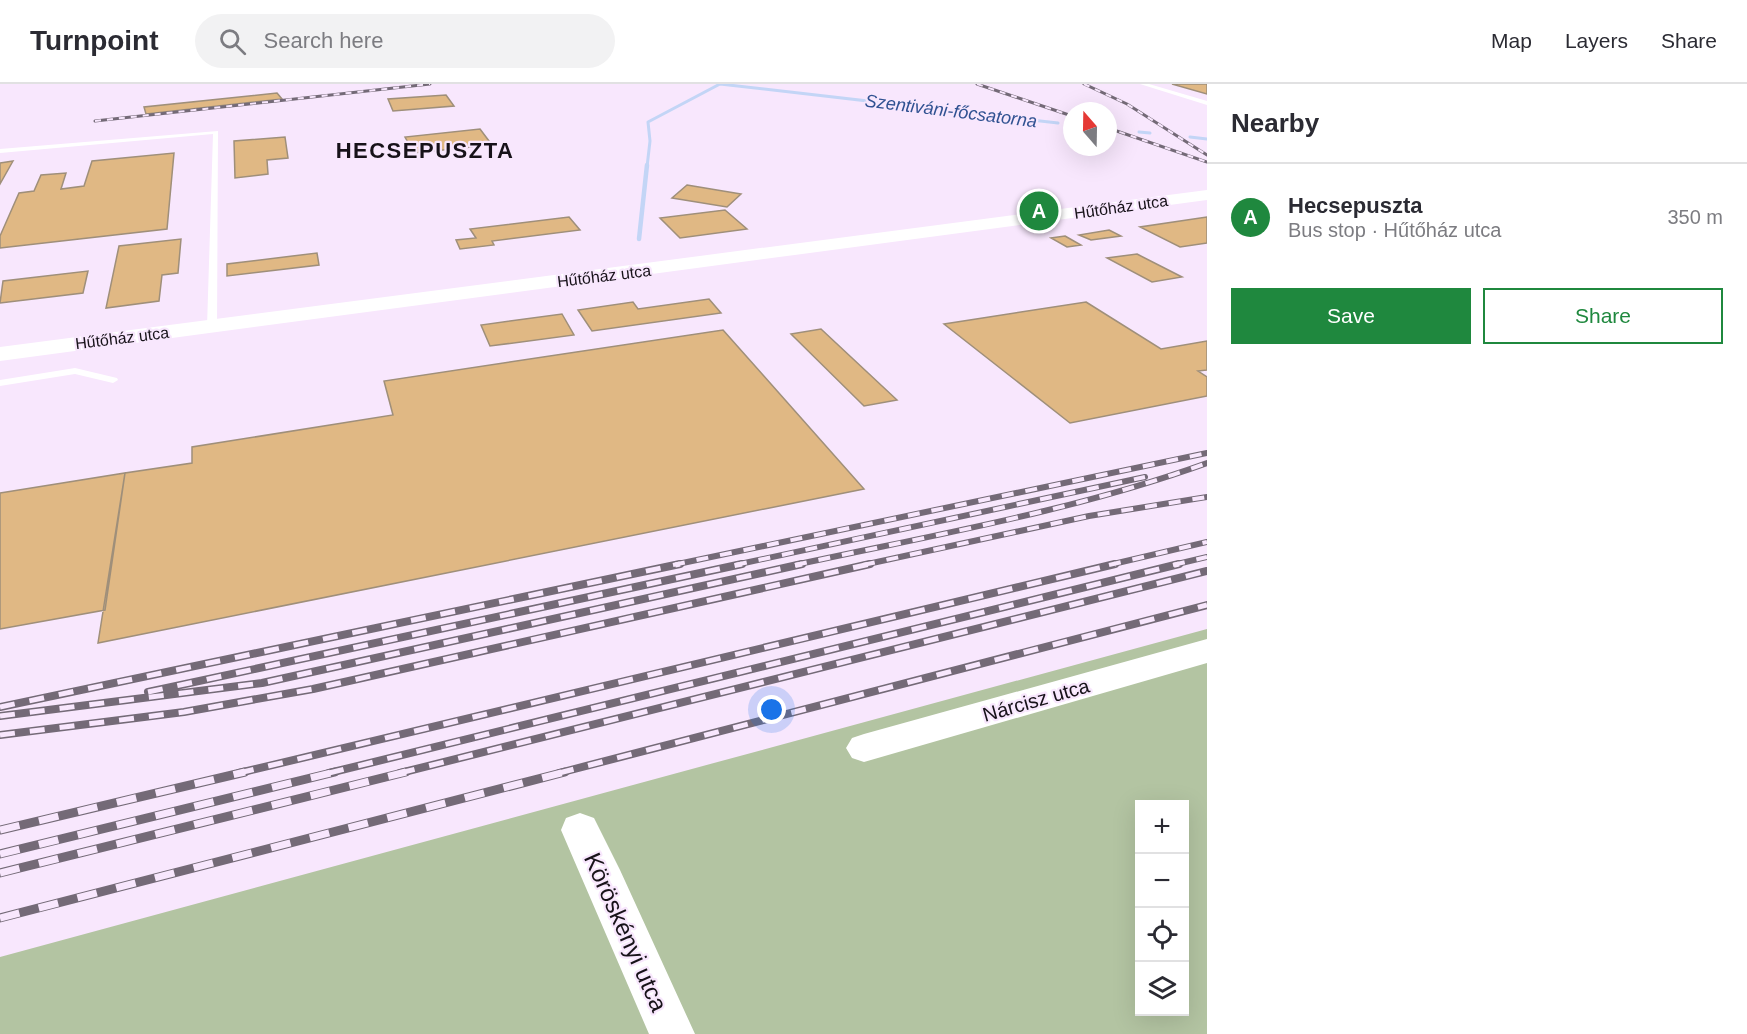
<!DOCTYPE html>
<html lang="en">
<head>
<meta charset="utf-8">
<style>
  :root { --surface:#fff; --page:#f2f2f3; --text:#2b2b33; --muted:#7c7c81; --line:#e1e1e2; --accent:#1f883e }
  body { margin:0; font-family:Helvetica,sans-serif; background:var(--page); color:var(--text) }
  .controls { position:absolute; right:18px; bottom:18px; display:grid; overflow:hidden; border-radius:0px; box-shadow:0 6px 24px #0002 }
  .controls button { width:54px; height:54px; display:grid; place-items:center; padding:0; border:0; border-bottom:2px solid var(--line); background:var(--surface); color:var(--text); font:30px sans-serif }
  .compass { position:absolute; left:1063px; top:18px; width:54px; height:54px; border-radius:50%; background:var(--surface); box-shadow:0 6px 24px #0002; rotate:340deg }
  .you { position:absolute; left:772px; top:626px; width:21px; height:21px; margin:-15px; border:4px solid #fff; border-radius:50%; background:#1a73e8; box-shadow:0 0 0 9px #1a73e833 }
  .badge { display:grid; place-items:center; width:39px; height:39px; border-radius:50%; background:var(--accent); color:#fff; font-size:20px; font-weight:700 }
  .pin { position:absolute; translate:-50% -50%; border:3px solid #fff; box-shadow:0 2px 6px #0006 }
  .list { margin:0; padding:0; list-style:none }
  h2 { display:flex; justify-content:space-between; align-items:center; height:78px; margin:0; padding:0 24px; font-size:26px }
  h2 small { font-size:20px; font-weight:400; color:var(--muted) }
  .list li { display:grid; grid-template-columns:39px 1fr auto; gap:18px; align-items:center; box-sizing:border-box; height:108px; padding:0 24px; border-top:2px solid var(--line) }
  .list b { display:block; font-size:22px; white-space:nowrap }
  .list p { margin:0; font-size:20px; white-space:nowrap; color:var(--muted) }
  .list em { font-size:20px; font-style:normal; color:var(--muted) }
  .actions { display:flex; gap:12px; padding:18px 24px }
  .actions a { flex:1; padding:14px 0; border:2px solid var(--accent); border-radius:0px; text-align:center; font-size:21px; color:var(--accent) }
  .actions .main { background:var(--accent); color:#fff }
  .icon { flex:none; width:33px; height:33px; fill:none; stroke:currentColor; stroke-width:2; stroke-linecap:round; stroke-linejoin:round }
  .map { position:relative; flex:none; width:1207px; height:950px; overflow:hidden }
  header { display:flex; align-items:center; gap:36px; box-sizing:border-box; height:84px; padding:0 30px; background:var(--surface); border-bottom:2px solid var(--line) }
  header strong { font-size:28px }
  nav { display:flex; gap:33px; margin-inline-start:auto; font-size:21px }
  .search { width:420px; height:54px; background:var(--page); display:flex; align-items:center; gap:15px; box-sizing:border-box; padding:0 21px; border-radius:33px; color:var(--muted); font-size:22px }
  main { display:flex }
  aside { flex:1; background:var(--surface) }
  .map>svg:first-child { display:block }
  .green { fill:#b3c4a2; fill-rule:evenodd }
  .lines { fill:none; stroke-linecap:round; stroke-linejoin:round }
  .stream-far1 { stroke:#c3d5f6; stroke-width:3 }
  .stream { stroke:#c3d5f6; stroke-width:4.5 }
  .building { fill:#e0b884; stroke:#9f8f7a; stroke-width:1.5 }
  .service { fill:#fff; fill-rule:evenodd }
  .minor { fill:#fff; fill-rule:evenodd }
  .tertiary { fill:#fff; fill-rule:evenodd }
  .rail-far3-casing { stroke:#746a77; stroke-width:3 }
  .rail-far2-casing { stroke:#746a77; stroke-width:6 }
  .rail-far1-casing { stroke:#746a77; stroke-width:8 }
  .rail-casing { stroke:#746a77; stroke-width:9 }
  .rail-far3 { stroke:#f8e7fd; stroke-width:2; stroke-dasharray:6; stroke-linecap:butt }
  .rail-far2 { stroke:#f8e7fd; stroke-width:4; stroke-dasharray:12; stroke-linecap:butt }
  .rail-far1 { stroke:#f8e7fd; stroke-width:5; stroke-dasharray:15; stroke-linecap:butt }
  .rail { stroke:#f8e7fd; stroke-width:7; stroke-dasharray:20; stroke-linecap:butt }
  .labels { text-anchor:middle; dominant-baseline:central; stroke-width:4.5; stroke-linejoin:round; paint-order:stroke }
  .far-street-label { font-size:16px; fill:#171219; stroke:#f8e7fd }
  .far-water-label { font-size:18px; font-style:italic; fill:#315292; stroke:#f8e7fd }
  .street-label { font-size:20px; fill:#171219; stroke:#f8e7fd }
  .far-district-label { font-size:22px; font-weight:bold; letter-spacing:1.5px; fill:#171219; stroke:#f8e7fd }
  .near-street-label { font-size:24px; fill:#171219; stroke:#f8e7fd }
</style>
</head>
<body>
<header>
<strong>Turnpoint</strong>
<div class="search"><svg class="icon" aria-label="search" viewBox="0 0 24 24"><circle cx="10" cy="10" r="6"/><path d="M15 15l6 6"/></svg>Search here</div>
<nav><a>Map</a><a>Layers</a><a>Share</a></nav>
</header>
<main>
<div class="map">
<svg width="1207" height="950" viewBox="0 0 1207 950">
  <rect width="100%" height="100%" fill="#f8e7fd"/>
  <path class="green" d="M1207,545V950H0V873ZM1140,720H1184V928H1140Z"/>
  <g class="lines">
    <path class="stream-far1" d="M1139,48L1150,49
      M1190,53L1207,55
      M647,83L650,57L648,38L720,0L1058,39"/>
    <path class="stream" d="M639,155L647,81"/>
  </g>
  <path class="building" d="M1172,0H1207V10Z
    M277,9L282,15L146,30L144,23Z
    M446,11L454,22L393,27L388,15Z
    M480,45L492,61L414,69L405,53Z
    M285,53L288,74L267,76L268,90L235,94L234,57Z
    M174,69L167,145L0,164V152L19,109L34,107L41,91L66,89L61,105L84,102L92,77Z
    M13,77L0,100V79Z
    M687,101L741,110L727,123L672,114Z
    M725,126L747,145L680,154L660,134Z
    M569,133L580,146L492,157L494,161L460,165L456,156L476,154L470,145Z
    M1207,133V159L1180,163L1140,143Z
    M1109,146L1121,152L1091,156L1079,151Z
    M1065,152L1081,161L1067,163L1051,154Z
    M181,155L178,189L162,191L159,217L106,224L119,162Z
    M317,169L319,181L227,192V180Z
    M1137,170L1182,193L1152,198L1107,174Z
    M88,187L83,209L0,219L3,197Z
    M709,215L721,229L592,247L578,226L633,218L638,225Z
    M1086,218L1161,265L1207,257V286L1198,287L1207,293V312L1070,339L944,240Z
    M562,230L574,251L490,262L481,241Z
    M821,245L897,316L864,322L791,250Z
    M723,246L864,405L98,559L125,389L192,379V363L393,331L384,297Z
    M125,389L105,526L0,545V409Z"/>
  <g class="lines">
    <path class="service" d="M1140,0H1149L1207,17V21Z
      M218,47L217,243L212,246L207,243L213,50L0,69V65Z
      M75,284L117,294L118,296L113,299L75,290L0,302V296Z"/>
    <path class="minor" d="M1207,555V579L864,678L852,674L846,664L852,654L864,650Z
      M580,729L594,734L620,786L695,950H649L561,746L566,734Z"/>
    <path class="tertiary" d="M1207,106V116L0,277V263Z"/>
    <defs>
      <path id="rail-far3" d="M977,0L1072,32
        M1084,0L1127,20L1207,71
        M95,37L430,0
        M1108,44L1207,78"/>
      <path id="rail-far2" d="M673,481L1207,369
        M735,481L1145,393
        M795,481C933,451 1074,427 1207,379
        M863,481L1089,432L1207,413
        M1109,481L1207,458
        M1173,481L1207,473"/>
      <path id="rail-far1" d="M148,608L742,480
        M0,623L680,480
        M0,632L262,599L802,480
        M0,651L184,628L313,605L870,480
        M239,689L1115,480
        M329,689L1179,480
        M400,689L1207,487
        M559,689L1207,521"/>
      <path id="rail" d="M0,746L245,688
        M0,770L335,688
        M0,789L406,688
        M0,834L565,688"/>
    </defs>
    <use href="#rail-far3" class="rail-far3-casing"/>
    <use href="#rail-far2" class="rail-far2-casing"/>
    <use href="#rail-far1" class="rail-far1-casing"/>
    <use href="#rail" class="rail-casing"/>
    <use href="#rail-far3" class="rail-far3"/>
    <use href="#rail-far2" class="rail-far2"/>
    <use href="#rail-far1" class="rail-far1"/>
    <use href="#rail" class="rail"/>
  </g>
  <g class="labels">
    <g class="far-street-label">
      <text transform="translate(1121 123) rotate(-8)">Hűtőház utca</text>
      <text transform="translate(604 192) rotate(-7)">Hűtőház utca</text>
      <text transform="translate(122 254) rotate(-7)">Hűtőház utca</text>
    </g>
    <g class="far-water-label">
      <text transform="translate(951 27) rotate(7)">Szentiváni-főcsatorna</text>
    </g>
    <g class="street-label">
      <text transform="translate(1036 616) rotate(-16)">Nárcisz utca</text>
    </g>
    <g class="far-district-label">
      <text x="425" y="66">HECSEPUSZTA</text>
    </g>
    <g class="near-street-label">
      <text transform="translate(626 848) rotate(66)">Köröskényi utca</text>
    </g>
  </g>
</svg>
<div class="controls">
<button>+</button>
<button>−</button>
<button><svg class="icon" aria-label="locate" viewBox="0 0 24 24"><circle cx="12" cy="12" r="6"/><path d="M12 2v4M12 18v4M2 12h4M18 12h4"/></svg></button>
<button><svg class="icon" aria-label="layers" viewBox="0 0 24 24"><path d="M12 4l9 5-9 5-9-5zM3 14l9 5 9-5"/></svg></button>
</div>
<svg class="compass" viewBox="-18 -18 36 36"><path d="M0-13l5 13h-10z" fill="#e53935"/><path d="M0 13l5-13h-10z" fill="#7c7c81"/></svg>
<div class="you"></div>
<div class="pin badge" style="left:1039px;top:127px">A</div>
</div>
<aside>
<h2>Nearby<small></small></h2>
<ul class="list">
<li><span class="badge">A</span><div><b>Hecsepuszta</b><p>Bus stop · Hűtőház utca</p></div><em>350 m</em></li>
</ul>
<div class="actions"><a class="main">Save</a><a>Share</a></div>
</aside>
</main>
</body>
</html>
